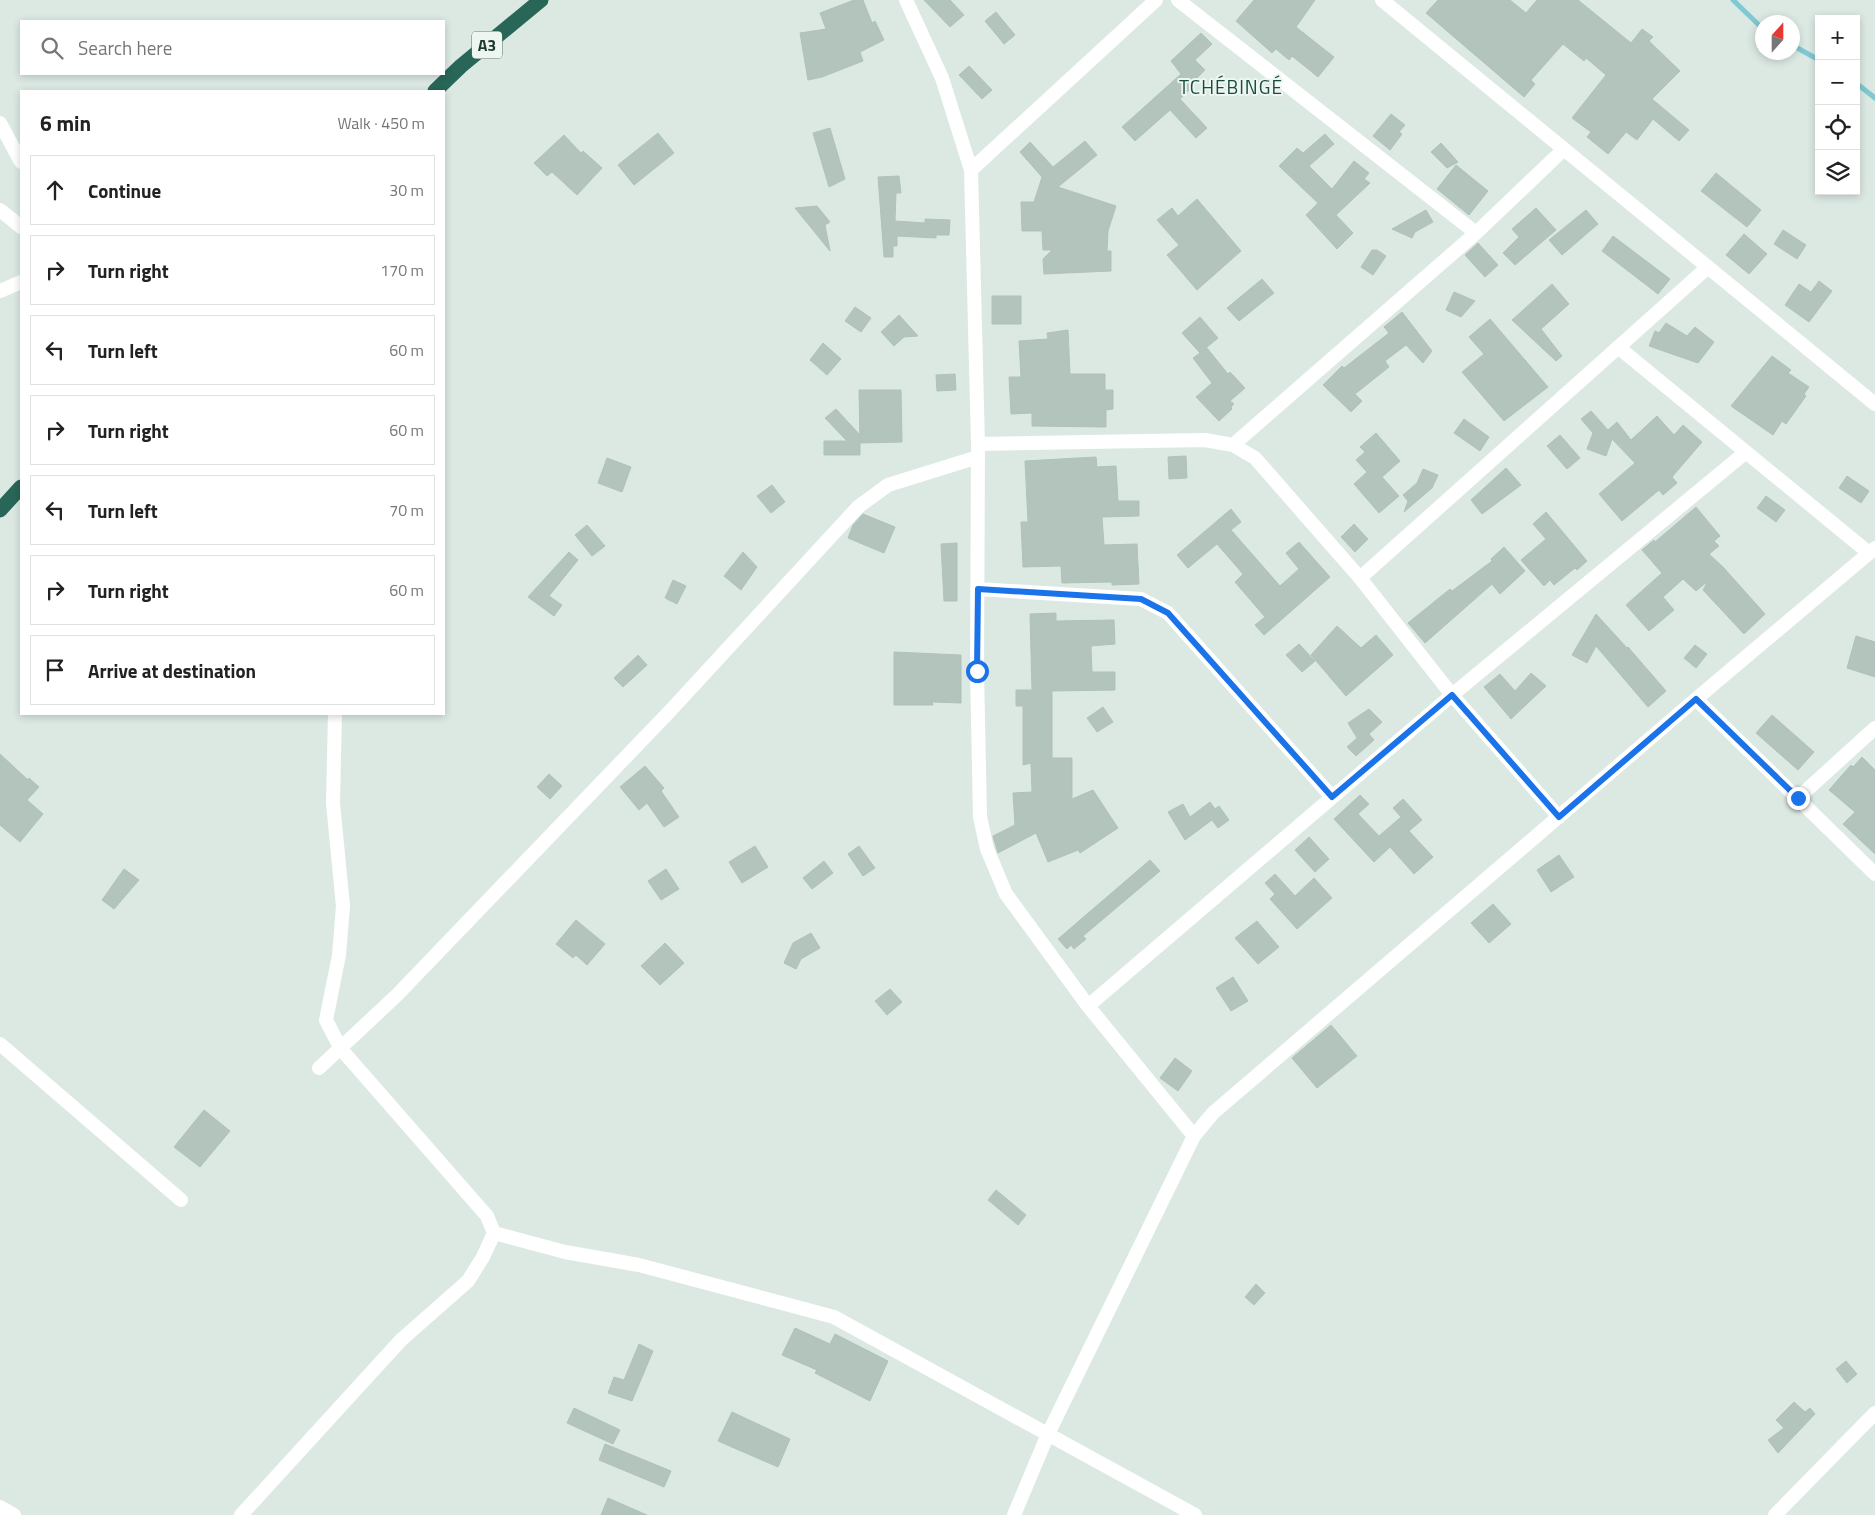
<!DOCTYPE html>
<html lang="en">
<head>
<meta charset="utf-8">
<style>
  :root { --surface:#fff; --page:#f6f6f6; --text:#222; --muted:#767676; --line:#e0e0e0 }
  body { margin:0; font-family:"Titillium Web",sans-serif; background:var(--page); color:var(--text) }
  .controls { position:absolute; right:15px; top:15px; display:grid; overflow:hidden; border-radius:0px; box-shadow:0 2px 8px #0003 }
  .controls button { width:45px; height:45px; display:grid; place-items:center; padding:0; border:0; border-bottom:1px solid var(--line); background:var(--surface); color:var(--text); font:25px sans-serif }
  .compass { position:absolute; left:1755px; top:15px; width:45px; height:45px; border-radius:50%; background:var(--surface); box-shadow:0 2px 8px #0003; rotate:21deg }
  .stop { position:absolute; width:15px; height:15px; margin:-11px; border:4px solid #1a73e8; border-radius:50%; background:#fff }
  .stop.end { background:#1a73e8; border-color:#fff; box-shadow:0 1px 5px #0008 }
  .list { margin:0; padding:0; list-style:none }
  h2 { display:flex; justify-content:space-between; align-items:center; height:65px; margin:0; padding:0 20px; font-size:21px }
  h2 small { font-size:16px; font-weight:400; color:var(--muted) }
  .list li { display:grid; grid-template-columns:32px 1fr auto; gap:15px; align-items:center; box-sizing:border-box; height:70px; margin:0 10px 10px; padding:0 10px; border:1px solid var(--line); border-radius:0px }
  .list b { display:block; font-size:19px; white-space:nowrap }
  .list em { font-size:16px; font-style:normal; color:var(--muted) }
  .icon { flex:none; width:28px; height:28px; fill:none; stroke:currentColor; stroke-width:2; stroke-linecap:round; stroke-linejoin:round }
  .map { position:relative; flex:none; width:1875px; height:1515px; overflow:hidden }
  .search { position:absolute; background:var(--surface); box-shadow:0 2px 8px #0003; left:20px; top:20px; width:425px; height:55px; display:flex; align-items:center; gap:12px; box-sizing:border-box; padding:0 18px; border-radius:0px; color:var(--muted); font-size:19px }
  .panel { position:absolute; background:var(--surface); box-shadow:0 2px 8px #0003; left:20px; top:90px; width:425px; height:625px; border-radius:0px }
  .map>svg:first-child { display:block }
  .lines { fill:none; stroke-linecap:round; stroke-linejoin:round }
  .stream { stroke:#80c8d2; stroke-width:5 }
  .building { fill:#b2c4bc; stroke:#afc3ba }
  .street { stroke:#fff; stroke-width:14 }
  .highway { stroke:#286658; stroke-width:15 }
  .route { stroke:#1a73e8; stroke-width:6 }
  .labels { text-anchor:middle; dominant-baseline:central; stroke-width:4; stroke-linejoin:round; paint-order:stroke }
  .shield { fill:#edf6f1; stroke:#5c726b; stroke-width:1 }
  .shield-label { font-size:16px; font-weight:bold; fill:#1e3931 }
  .neighbourhood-label { font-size:19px; letter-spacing:1px; fill:#194b3e; stroke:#edf6f1 }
</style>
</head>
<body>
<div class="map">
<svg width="1875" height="1515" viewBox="0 0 1875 1515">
  <rect width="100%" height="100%" fill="#dce9e3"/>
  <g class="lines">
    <path class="stream" d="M1733,0L1762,28
      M1792,45L1819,60
      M1856,83L1875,98"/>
  </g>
  <path class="building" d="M854,0H863L872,23L875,21L884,40L860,52L863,61L822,77L808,80L800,33L826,29L820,13Z
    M924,0H950L964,15L950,27Z
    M1254,0H1315L1296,27L1334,57L1318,77L1292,56L1289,60L1276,49L1272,53L1236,21Z
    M1438,0H1510L1526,13L1537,0H1578L1631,43L1642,29L1653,37L1649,41L1680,71L1652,99L1689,130L1679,141L1653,119L1637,140L1626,132L1608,154L1587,137L1591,132L1572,118L1606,75L1586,58L1584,61L1563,44L1531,80L1535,84L1524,97L1426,13Z
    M996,12L1015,35L1004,44L985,21Z
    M1201,33L1212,44L1195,60L1205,70L1192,83L1194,85L1180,99L1207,128L1196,138L1170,110L1135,141L1122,127L1181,74L1171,61Z
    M969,66L992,90L982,99L959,75Z
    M1391,114L1405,125L1399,132L1402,134L1390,150L1373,136Z
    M830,128L845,179L829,187L813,133Z
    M658,133L674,153L634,185L618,165Z
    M1325,134L1334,144L1309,166L1332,189L1354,161L1369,173L1364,179L1370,183L1336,215L1353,233L1337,249L1306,215L1318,203L1279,166L1297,148L1303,153Z
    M564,135L581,153L583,151L602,168L577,195L552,172L547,176L534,163Z
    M1085,141L1097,155L1058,187L1116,206L1108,231L1107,251H1111V271L1044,274L1043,259L1052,250H1043L1042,231H1022L1021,202H1034L1042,177L1020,152L1030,142L1053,167Z
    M1441,143L1458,162L1447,168L1431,152Z
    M1456,165L1488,191L1469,215L1437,189Z
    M1716,173L1761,210L1747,227L1701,191Z
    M899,176L901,193H896L895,221L925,223V219L950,220L949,235H936V238L897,236V246H893V257H884L878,177Z
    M1197,199L1241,251L1197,290L1167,255L1179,245L1157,220L1172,208L1178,216Z
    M817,206L830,222L825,225L830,251L795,208Z
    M1536,208L1556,230L1515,265L1503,253L1519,237L1512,229Z
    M1426,210L1433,222L1415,232L1412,238L1392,229Z
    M1586,210L1598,224L1562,255L1549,240Z
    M1783,230L1806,245L1797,259L1774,244Z
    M1744,234L1767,254L1749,274L1726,255Z
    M1613,236L1670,279L1658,294L1602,251Z
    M1478,243L1498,265L1485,277L1465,255Z
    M1372,250H1377L1386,256L1373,275L1361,267Z
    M1262,279L1274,293L1239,321L1227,308Z
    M1819,281L1832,291L1809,322L1785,305L1799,284L1811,292Z
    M1552,284L1569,304L1541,329L1562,356L1556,361L1512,320Z
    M1454,292L1475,301L1461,317L1446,310Z
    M992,296H1021V324H992Z
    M855,307L871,318L861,332L845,321Z
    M1402,312L1432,351L1423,363L1406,345L1385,361L1389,367L1355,394L1362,401L1351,412L1323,385L1342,366L1344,368L1389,333L1384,327Z
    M899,315L918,336L904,337L894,346L881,332Z
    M1200,317L1218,338L1201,352L1207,348L1228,374L1230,372L1245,388L1230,401L1234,404L1231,407L1232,409L1219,421L1196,397L1212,383L1193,358L1200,353L1182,333Z
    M1490,319L1548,387L1504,421L1462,372L1484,354L1469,337Z
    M1666,323L1687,336L1695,327L1714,342L1698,363L1649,346L1655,331L1659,333Z
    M1068,330L1070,374H1105V390H1113V409L1106,410V427L1032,426V413L1011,414L1009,377H1021L1019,341L1048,339L1047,333Z
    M823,343L841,359L827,375L810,360Z
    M1772,356L1791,370L1788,373L1809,387L1804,394L1806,396L1786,424L1782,421L1773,435L1731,406Z
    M955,374L956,390L937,391L936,375Z
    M859,390H901L902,442L860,443Z
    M836,409L860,435V455H824V441H847L825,418Z
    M1591,411L1608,430L1617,422L1631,440L1657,416L1674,435L1683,425L1702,442L1672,477L1677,483L1663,495L1659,490L1622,521L1599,494L1635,463L1612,439L1606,456L1587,449L1593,433L1581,419Z
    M1464,419L1489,437L1480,451L1454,433Z
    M1376,433L1400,461L1382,477L1399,496L1379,513L1354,484L1367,472L1356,460L1365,452L1360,447Z
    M1560,435L1580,458L1567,469L1547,446Z
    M1186,456L1187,478L1169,479L1168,457Z
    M1096,457L1097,467L1116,466L1118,501H1139V516L1102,517L1104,545L1137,544L1139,584L1112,585V582L1062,583L1061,566L1023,567L1021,522H1028L1025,461Z
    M607,458L631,467L622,492L598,483Z
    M1506,468L1521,485L1482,514L1471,500Z
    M1423,469L1438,475L1432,488L1404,512L1408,501L1403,495L1417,483Z
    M1847,476L1869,491L1861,503L1839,488Z
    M772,485L785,502L771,513L757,496Z
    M1766,496L1785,510L1776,522L1757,508Z
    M1696,507L1720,536L1714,541L1719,546L1709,554L1723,567L1765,614L1744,634L1703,590L1708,581L1696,591L1683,579L1663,597L1674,610L1649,631L1626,605L1662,573L1642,550L1654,540L1655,542Z
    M1231,509L1241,522L1231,530L1280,586L1299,569L1286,553L1299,542L1330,577L1264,635L1255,625L1265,617L1235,582L1243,574L1217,544L1188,568L1177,555Z
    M1546,512L1587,561L1577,570L1575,568L1554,585L1550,580L1544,586L1521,560L1546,539L1533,524Z
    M863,514L895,527L884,553L848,538L853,525Z
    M1354,524L1368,539L1355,552L1341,537Z
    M587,525L605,546L592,556L575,535Z
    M957,543V601H944L941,544Z
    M1504,547L1525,571L1500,594L1492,584L1425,643L1408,623L1450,589L1452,591L1492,561L1491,559Z
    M569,552L578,560L549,596L562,605L554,616L528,597Z
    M743,552L757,567L741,590L724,576Z
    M673,580L686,586L677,604L665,598Z
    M1056,613V621L1114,620L1115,644L1091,646L1092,672H1115V690L1052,691V758H1072V799L1093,790L1118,828L1080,853L1078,850L1048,862L1036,833L998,853L993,836L1015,825L1013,793L1032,792L1031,763L1023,765V706H1016V690H1032L1030,614Z
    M1596,614L1627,648L1628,647L1666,691L1648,707L1596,646L1587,663L1572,655Z
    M1337,626L1361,648L1376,635L1393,655L1346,696L1311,655Z
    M1856,636L1875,642V677L1847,668Z
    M1299,644L1315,661L1302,672L1286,655Z
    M1695,645L1707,654L1696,668L1684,658Z
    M894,652L961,655V703L932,702L933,705H894Z
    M638,655L647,665L623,687L614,678Z
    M1531,673L1546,686L1511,719L1484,687L1500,674L1515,691Z
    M1103,707L1113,722L1097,732L1087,718Z
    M1369,709L1382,722L1369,734L1374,740L1356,756L1347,747L1357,738L1348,723Z
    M1772,715L1814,752L1798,770L1756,733Z
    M0,754L28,780L29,778L39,787L27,800L43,814L20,842L0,825Z
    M1862,757L1875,770V854L1843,824L1855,812L1829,790L1851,765L1853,767Z
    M645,766L664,788L661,791L679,817L664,827L647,803L639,810L620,787Z
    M549,774L562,786L550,799L537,787Z
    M1360,795L1369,804L1358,814L1379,836L1401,817L1393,808L1403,799L1422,820L1409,831L1433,857L1414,874L1390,847L1374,862L1334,819Z
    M1210,802L1215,809L1219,806L1229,820L1218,828L1212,820L1185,840L1168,812L1183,804L1190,817Z
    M1309,837L1329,859L1315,872L1295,850Z
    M755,846L768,867L742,883L729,862Z
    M859,846L875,868L863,876L848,854Z
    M1559,855L1574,877L1551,892L1537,870Z
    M1150,860L1160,871L1083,936L1086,939L1074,949L1071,945L1067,949L1058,939Z
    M824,861L833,873L812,889L803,878Z
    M124,869L139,880L114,909L102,900Z
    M666,869L679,889L661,900L648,881Z
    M1275,874L1295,896L1314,878L1332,898L1297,929L1270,899L1275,894L1265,883Z
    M1493,904L1511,924L1489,943L1471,923Z
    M576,920L605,944L587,965L576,955L573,958L556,944Z
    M1257,921L1279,947L1258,964L1235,938Z
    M811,933L820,948L801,959L796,969L784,963L793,943Z
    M665,943L684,963L660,985L641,966Z
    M1233,977L1248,1001L1231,1011L1216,988Z
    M890,989L902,1002L887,1015L875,1001Z
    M1331,1025L1357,1056L1317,1088L1292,1058Z
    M1175,1058L1192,1071L1178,1091L1160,1078Z
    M204,1110L230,1131L200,1167L174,1147Z
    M996,1190L1026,1215L1018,1225L988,1200Z
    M1256,1284L1265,1293L1254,1305L1245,1297Z
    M795,1328L830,1344L835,1334L888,1361L870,1401L815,1373L817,1370L782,1355Z
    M639,1344L653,1351L632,1401L608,1393L614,1377L624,1380Z
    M1846,1361L1857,1374L1847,1383L1836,1369Z
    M1794,1402L1805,1412L1810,1408L1815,1414L1778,1453L1768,1440L1784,1428L1776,1420Z
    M574,1408L620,1430L613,1444L567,1423Z
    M732,1412L790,1439L778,1467L718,1441Z
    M605,1444L671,1471L664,1487L599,1460Z
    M608,1498L647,1515H601Z"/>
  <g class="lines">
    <path class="street" d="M906,0L942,78L971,170L978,444L977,671L980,817L987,849L1006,894L1088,1006L1194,1136
      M1178,0L1476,233
      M1382,0L1875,404
      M0,123L21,162
      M971,170L1156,0
      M0,210L21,227
      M0,291L21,282
      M1618,347L1869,553
      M978,444L1205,440L1233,445L1255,458L1360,578L1452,695L1559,817
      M1233,445L1476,233L1563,150
      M1360,578L1708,267
      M977,589L1141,599L1168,613L1332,797
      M1696,699L1875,548
      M335,714L333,803L343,906L339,955L326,1020L341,1049L487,1216L494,1233
      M1798,798L1875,728
      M1088,1006L1452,695L1746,452
      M0,1044L181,1200
      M319,1068L397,995L670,711L858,507L888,485L978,457
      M0,1507L14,1515
      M241,1515L401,1340L468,1281L483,1257L494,1233L565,1252L639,1265L834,1317L1195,1515
      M1014,1515L1048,1434L1194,1136L1213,1113L1696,699L1875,874
      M1775,1515L1875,1413"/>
    <path class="highway" d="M435,91L461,66L541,0
      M0,510L21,487"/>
  </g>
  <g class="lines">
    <path class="route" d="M977,671L978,589L1141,599L1168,613L1332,797L1452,695L1559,817L1696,699L1798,798"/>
  </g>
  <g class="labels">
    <rect class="shield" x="472" y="31.5" width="30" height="27" rx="4"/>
    <g class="shield-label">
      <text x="487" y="45">A3</text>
    </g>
    <g class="neighbourhood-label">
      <text x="1231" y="86">TCHÉBINGÉ</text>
    </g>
  </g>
</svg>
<div class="controls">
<button>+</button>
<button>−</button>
<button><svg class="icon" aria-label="locate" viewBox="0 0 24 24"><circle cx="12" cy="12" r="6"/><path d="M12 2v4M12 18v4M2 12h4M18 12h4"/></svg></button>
<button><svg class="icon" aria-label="layers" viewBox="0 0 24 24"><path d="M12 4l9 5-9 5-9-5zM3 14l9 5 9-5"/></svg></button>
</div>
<svg class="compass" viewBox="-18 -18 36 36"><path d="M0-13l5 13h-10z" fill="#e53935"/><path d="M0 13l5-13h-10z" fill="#767676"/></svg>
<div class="stop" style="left:977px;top:671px"></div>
<div class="stop end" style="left:1798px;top:798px"></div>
<div class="search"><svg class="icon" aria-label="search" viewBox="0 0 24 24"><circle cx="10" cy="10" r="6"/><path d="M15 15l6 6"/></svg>Search here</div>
<section class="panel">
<h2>6 min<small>Walk · 450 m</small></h2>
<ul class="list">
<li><svg class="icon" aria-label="ahead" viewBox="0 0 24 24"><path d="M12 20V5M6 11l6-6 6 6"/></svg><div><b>Continue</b></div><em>30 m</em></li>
<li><svg class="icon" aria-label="right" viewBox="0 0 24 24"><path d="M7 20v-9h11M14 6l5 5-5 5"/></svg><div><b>Turn right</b></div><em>170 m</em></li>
<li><svg class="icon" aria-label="left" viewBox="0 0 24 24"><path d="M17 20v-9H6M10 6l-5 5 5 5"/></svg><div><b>Turn left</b></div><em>60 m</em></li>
<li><svg class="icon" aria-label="right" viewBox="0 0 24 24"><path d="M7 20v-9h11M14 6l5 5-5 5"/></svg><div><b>Turn right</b></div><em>60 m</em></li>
<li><svg class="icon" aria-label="left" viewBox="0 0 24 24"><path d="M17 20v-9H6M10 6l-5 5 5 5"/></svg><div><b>Turn left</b></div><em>70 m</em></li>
<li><svg class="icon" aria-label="right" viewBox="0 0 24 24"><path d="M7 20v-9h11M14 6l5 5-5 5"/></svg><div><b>Turn right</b></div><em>60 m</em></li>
<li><svg class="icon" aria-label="arrive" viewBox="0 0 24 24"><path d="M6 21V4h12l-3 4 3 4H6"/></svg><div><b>Arrive at destination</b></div></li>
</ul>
</section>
</div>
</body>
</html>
